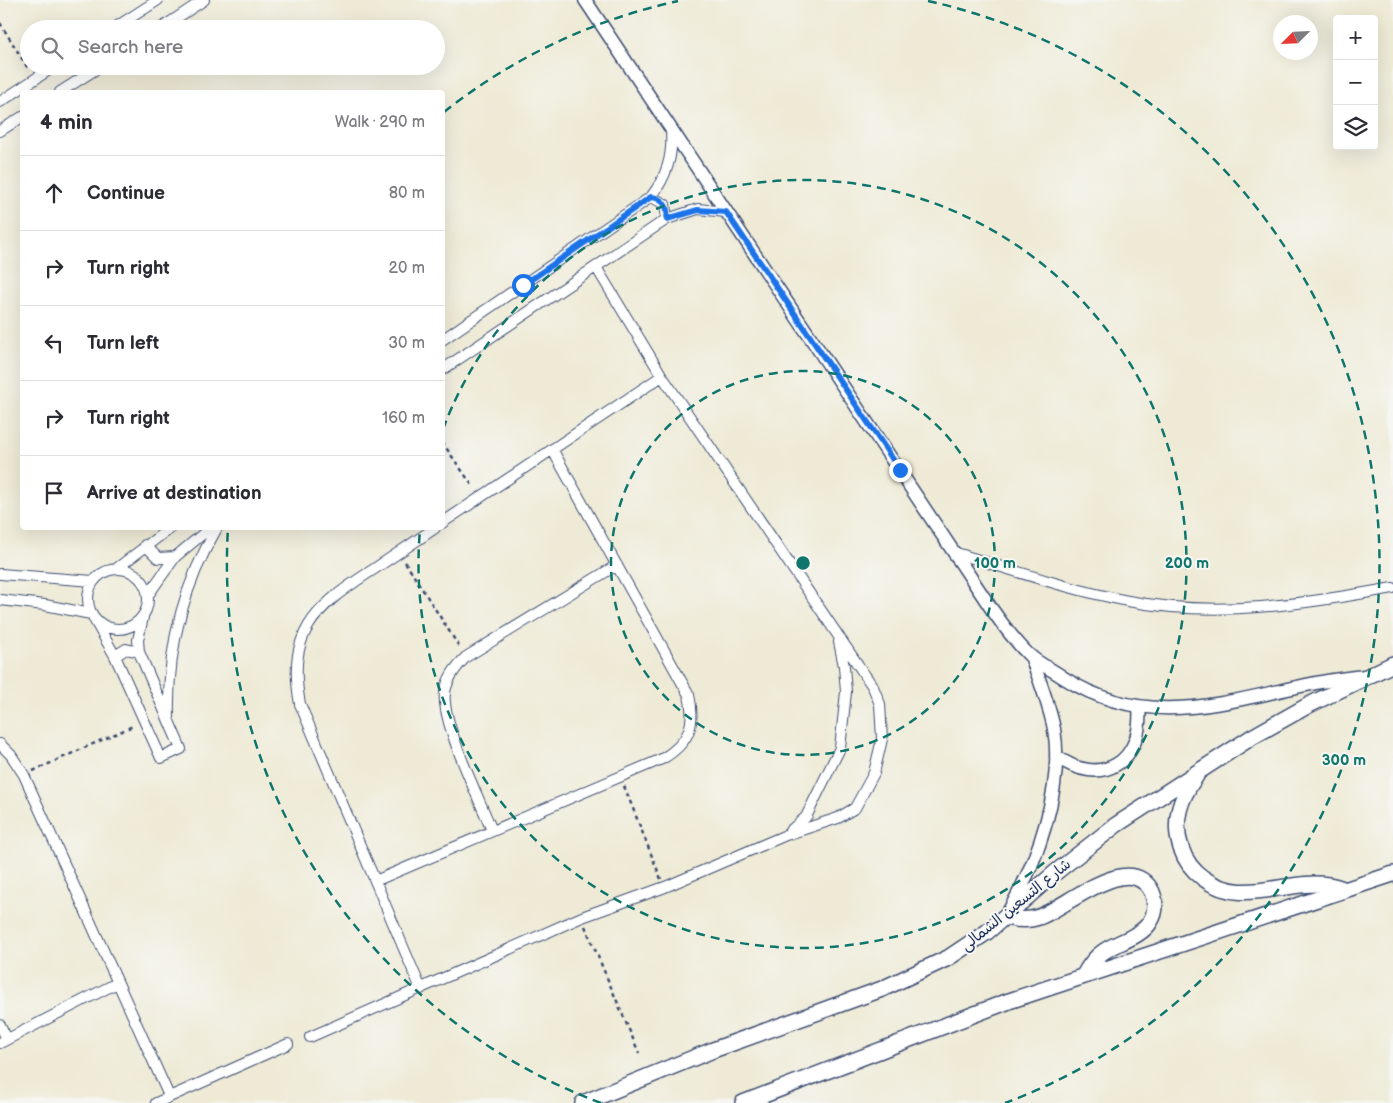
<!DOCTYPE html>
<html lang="en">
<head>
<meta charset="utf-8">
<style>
  :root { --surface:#fff; --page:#f7f7f7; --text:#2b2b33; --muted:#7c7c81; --line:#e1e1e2 }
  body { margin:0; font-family:"Balsamiq Sans","Playpen Sans Arabic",sans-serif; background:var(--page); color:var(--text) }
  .controls { position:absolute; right:15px; top:15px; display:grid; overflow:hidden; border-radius:5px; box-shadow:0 5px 20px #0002 }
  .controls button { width:45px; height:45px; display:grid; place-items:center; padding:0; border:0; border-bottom:1px solid var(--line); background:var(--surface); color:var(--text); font:25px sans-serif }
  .compass { position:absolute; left:1273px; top:15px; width:45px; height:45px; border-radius:50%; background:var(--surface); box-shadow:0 5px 20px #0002; rotate:246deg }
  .stop { position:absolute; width:15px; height:15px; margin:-11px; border:4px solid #1a73e8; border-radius:50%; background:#fff }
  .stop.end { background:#1a73e8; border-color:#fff; box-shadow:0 1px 5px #0008 }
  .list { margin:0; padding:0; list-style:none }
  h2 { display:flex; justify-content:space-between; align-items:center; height:65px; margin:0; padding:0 20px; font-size:21px }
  h2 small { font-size:16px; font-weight:400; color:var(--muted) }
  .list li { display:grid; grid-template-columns:32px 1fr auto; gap:15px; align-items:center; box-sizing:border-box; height:75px; padding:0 20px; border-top:1px solid var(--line) }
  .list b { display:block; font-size:19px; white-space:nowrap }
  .list em { font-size:16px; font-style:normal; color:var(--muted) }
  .icon { flex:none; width:28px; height:28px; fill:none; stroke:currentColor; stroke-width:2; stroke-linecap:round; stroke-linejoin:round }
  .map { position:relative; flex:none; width:1393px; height:1103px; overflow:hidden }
  .search { position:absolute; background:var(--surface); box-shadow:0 5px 20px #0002; left:20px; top:20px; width:425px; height:55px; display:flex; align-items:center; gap:12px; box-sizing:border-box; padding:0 18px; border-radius:28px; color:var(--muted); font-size:19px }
  .panel { position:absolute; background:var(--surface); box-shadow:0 5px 20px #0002; left:20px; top:90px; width:425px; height:440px; border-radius:5px }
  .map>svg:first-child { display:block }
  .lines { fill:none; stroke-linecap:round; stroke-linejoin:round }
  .minor-casing { stroke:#3b4b70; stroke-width:12 }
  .tertiary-casing { stroke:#3b4b70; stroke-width:15 }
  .primary-casing { stroke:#3b4b70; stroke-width:18 }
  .path { stroke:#3b4b70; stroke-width:2.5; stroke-dasharray:4 4; stroke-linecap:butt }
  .minor { stroke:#fff; stroke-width:10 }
  .tertiary { stroke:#fff; stroke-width:12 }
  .primary { stroke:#fff; stroke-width:15 }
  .route { stroke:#1a73e8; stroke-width:6 }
  .ring { fill:none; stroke:#0f766e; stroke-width:2.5; stroke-dasharray:9 6 }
  .labels { text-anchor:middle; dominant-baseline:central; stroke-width:4; stroke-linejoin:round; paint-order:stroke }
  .street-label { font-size:15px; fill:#1b2f5e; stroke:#f6f6f2 }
  .centre { fill:#0f766e; stroke:#f6f6f2; stroke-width:2.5 }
  .ring-label { font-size:15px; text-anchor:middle; font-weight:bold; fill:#0f766e; stroke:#f6f6f2; stroke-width:4; stroke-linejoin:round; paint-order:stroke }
</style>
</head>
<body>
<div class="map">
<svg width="1393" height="1103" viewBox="0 0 1393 1103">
  <rect width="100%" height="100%" fill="#f6f6f2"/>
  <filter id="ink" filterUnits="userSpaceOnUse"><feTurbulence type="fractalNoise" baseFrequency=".02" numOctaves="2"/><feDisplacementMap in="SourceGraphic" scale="10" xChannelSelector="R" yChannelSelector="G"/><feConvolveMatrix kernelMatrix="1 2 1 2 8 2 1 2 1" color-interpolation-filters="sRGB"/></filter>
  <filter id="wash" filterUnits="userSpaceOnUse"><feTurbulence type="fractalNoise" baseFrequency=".0096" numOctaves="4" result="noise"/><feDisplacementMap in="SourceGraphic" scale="20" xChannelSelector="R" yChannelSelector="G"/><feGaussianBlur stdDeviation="1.12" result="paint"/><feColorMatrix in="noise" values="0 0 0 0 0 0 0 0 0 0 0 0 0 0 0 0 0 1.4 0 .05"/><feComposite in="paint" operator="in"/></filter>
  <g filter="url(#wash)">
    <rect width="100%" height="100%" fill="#eeead5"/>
  </g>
  <g filter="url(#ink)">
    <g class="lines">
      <defs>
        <path id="minor" d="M113,29L158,0
          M160,29L204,0
          M60,92L101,66
          M0,102L55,66
          M0,131L22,117
          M651,197L665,204L667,219
          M442,340L651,197C667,176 673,156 671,130
          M442,370L667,219L698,209L726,212
          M442,523L662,376
          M145,545L158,558L175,557
          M956,553C1013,570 1070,590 1128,601C1217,618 1305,604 1393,588
          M88 599a30 30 0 1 1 60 0a30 30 0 1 1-60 0Z
          M116,569L170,528
          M0,574L93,581
          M148,595L175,557L210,528
          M0,600L45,605L91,614
          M94,619L115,656L161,758L181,749L139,652L138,640L143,617
          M115,656L126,649L139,652
          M169,717C167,650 183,586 217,528
          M0,744L11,755L24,775L169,1096
          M492,831C480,800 441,722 445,693C447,678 456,667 466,657L617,565
          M790,831L806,817L840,748L846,692L844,666L839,642
          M375,881L662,759C689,743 696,725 689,695L552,449
          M421,989L300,704C287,634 313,609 368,573C391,558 413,543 435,528
          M0,1025L7,1039
          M310,1037L582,917L665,887L786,835L838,818L855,808L874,773L882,739L880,704L873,687L662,376L596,267
          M0,1043L117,983
          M156,1103L288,1044"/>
        <path id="tertiary" d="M585,0L991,608C1002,624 1015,641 1029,655C1039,664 1053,670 1064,678C1166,743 1260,684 1366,676
          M1056,756C1101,789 1144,762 1139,707
          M1010,909C1038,860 1064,786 1054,729C1049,704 1039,680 1031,656"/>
        <path id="primary" d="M1196,776C1180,798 1172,821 1181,848C1185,860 1193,871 1203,878C1246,911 1296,871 1343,889
          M1005,917C1017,920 1028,921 1039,917C1067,907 1130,849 1152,892C1156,902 1156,913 1150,922C1141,937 1117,942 1103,952C1094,958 1089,966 1084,975
          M583,1103L713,1050L882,989L948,958L987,932L1056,872L1116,825L1252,737L1309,705L1393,664
          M743,1103L1009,1001L1393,874"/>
      </defs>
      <use href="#minor" class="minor-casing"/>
      <use href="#tertiary" class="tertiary-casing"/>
      <use href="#primary" class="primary-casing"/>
      <path class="path" d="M0,23L29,70
        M442,442L474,488
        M405,562L460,648
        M33,771L135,725
        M624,786L661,879
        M585,926L639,1053"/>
      <use href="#minor" class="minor"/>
      <use href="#tertiary" class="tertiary"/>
      <use href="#primary" class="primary"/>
    </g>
  </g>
  <g class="lines" filter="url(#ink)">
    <path class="route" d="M523,285L651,197C663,198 669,207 667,219L698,210L726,212L900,470"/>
  </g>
  <g class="ring">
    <circle cx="803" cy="563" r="192"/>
    <path d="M443 429A384 384 0 1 1 420 530"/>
    <path d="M601 1103A576 576 0 0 1 228 528M444 112A576 576 0 0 1 678 1M928 1A576 576 0 0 1 1005 1103"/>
  </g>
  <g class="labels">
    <g class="street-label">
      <text transform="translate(1016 905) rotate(-39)">شارع التسعين الشمالى</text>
    </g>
  </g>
  <circle cx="803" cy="563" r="8" class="centre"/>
  <g class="ring-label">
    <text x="995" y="568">100 m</text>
    <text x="1187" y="568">200 m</text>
    <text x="1344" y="765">300 m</text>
  </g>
</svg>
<div class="controls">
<button>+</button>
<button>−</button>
<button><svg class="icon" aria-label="layers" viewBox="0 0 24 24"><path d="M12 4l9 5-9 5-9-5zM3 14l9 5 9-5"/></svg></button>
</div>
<svg class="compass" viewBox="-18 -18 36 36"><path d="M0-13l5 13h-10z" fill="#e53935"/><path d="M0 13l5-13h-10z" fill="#7c7c81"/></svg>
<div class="stop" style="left:523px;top:285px"></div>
<div class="stop end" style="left:900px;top:470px"></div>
<div class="search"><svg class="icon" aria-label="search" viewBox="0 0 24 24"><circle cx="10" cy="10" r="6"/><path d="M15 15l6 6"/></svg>Search here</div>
<section class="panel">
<h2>4 min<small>Walk · 290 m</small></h2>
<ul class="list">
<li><svg class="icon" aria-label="ahead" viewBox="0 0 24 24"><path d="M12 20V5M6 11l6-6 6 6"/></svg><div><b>Continue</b></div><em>80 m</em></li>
<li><svg class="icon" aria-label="right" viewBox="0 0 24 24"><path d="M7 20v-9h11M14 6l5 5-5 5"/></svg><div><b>Turn right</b></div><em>20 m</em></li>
<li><svg class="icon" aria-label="left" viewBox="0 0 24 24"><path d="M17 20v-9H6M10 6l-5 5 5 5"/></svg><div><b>Turn left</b></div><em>30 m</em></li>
<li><svg class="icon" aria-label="right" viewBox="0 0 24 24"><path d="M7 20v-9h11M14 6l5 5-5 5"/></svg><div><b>Turn right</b></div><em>160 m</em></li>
<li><svg class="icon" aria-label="arrive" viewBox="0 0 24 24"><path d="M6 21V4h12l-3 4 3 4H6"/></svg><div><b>Arrive at destination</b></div></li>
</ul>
</section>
</div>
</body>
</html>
